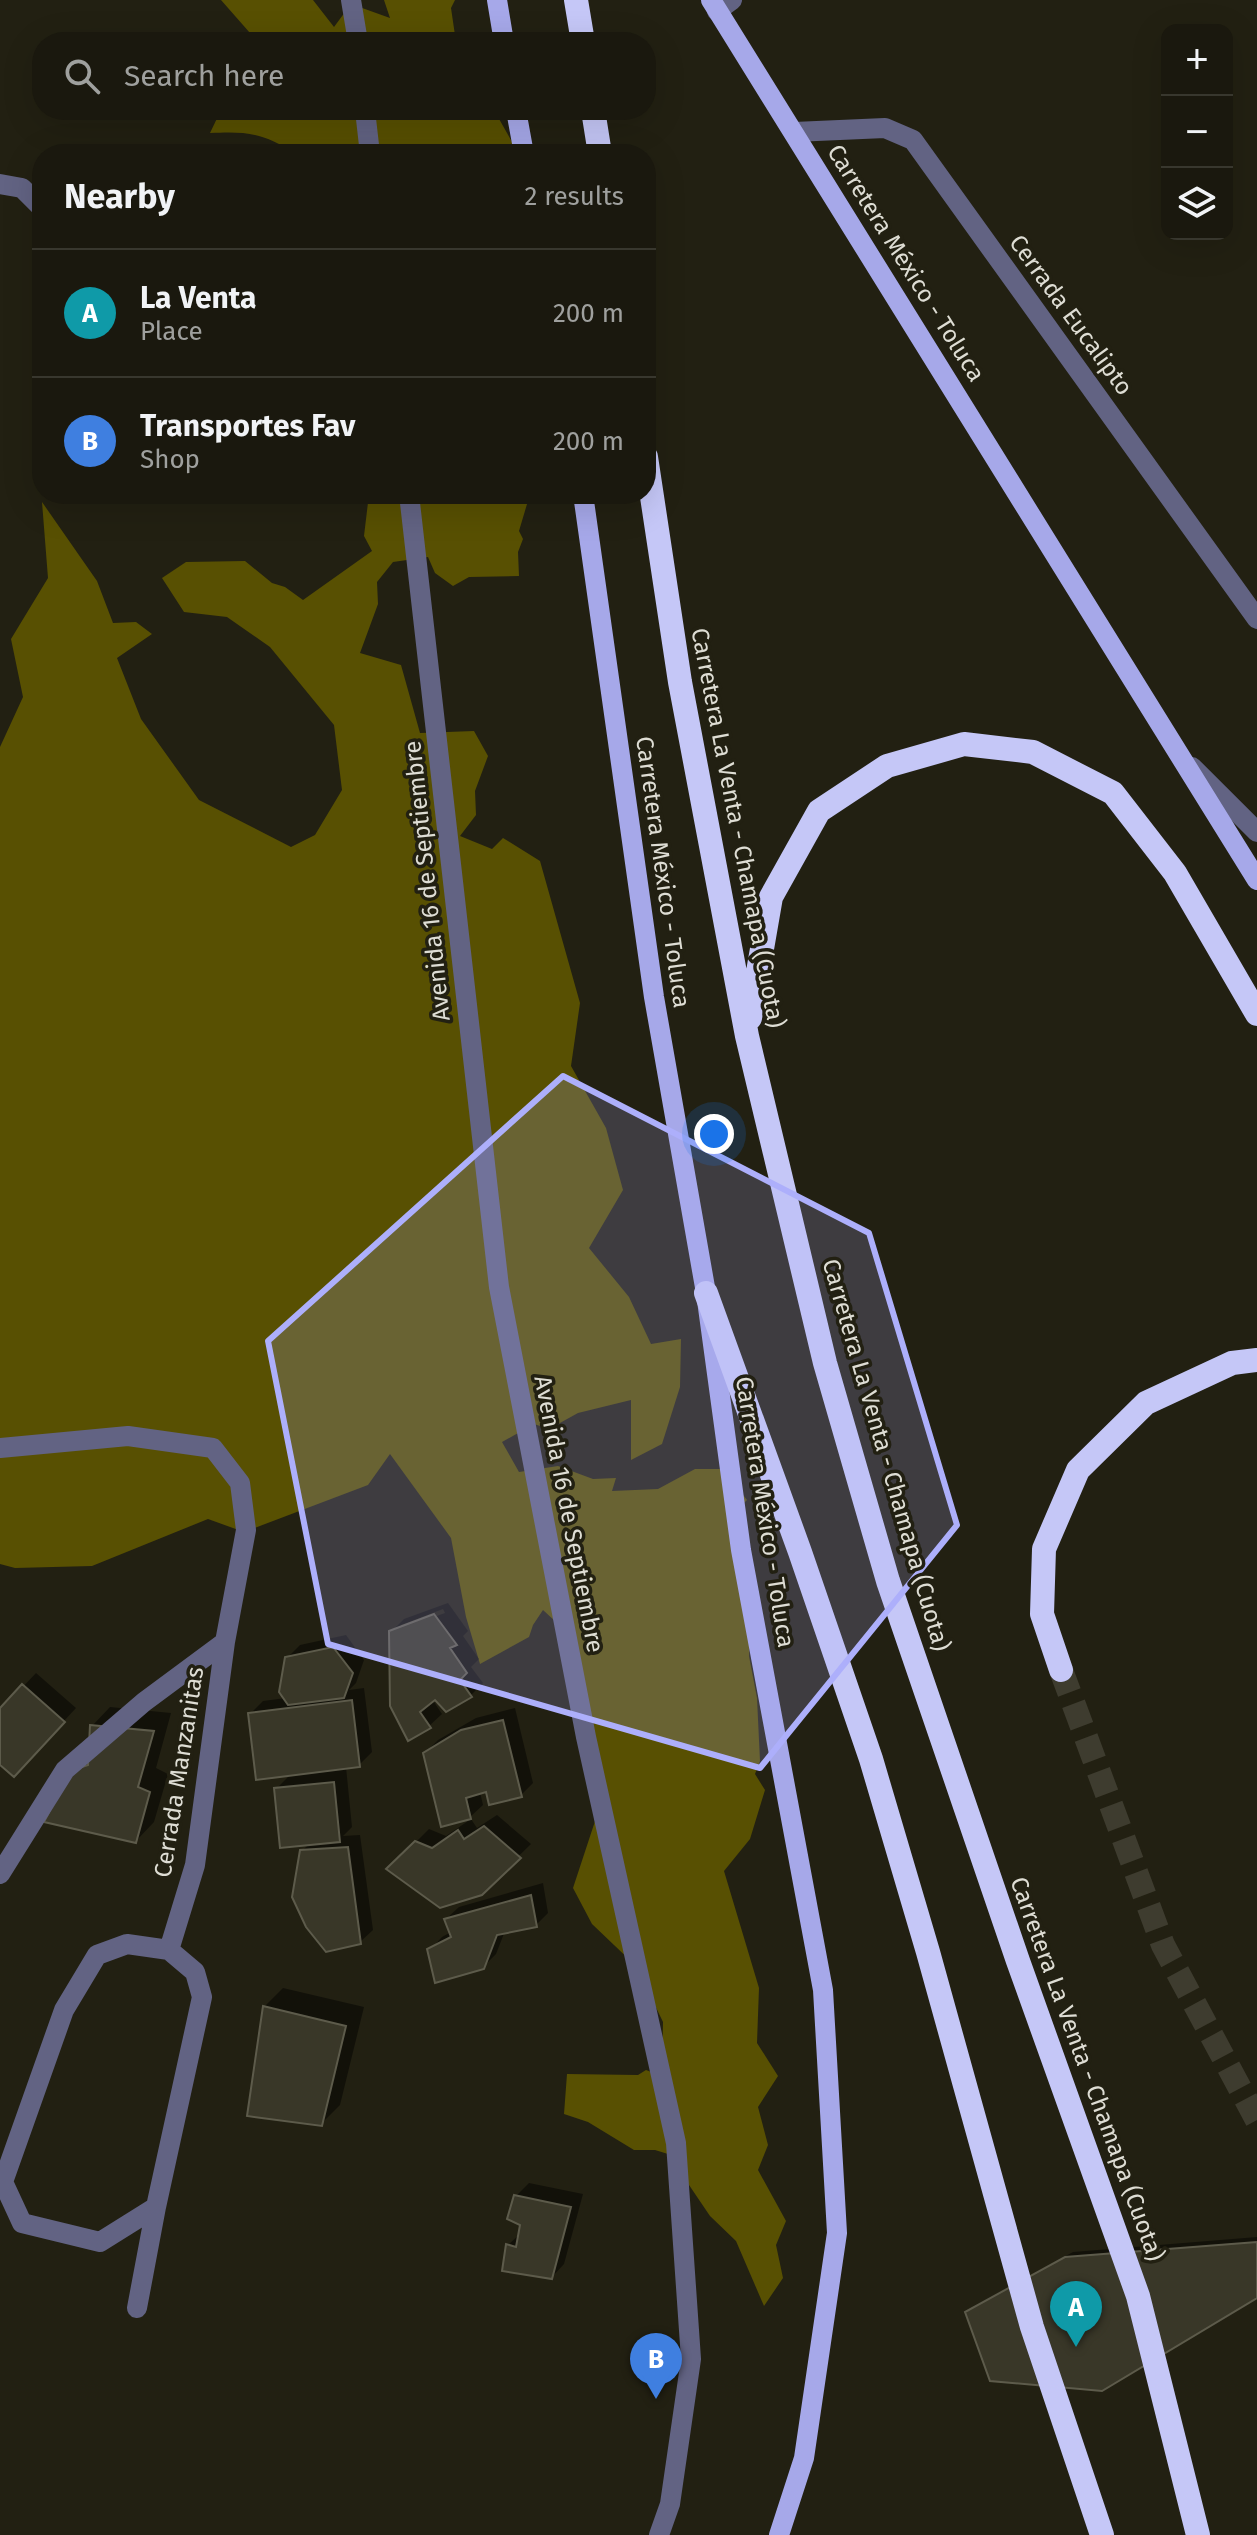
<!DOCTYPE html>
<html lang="en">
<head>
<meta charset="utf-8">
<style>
  :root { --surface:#1a180e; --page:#27251c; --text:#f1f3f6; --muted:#9fa09e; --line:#38372e; --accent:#7c3aed }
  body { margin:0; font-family:"Fira Sans",sans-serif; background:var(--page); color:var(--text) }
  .controls { position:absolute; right:24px; top:24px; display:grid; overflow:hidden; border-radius:16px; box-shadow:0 8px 32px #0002 }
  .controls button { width:72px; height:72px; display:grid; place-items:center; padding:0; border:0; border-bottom:2px solid var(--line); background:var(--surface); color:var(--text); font:40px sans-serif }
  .you { position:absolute; left:714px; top:1134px; width:28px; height:28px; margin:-20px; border:6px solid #fff; border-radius:50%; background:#1a73e8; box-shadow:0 0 0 12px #1a73e833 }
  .badge { display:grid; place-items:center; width:52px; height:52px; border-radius:50%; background:var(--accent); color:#fff; font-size:26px; font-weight:700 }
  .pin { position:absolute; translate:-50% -66px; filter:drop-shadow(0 2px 4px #0008) }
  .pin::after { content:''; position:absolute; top:42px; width:28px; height:24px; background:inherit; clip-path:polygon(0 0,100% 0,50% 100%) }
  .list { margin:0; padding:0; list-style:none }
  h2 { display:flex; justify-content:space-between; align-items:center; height:104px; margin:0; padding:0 32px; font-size:34px }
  h2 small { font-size:26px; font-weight:400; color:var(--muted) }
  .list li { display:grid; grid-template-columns:52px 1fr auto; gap:24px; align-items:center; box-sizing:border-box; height:128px; padding:0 32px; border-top:2px solid var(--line) }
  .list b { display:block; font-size:30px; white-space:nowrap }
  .list p { margin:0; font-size:26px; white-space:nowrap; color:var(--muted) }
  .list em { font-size:26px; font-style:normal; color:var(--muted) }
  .icon { flex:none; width:44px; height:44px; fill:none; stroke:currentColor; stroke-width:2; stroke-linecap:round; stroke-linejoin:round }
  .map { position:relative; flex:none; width:1257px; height:2535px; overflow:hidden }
  .search { position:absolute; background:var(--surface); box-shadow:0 8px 32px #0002; left:32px; top:32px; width:624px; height:88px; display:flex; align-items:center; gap:20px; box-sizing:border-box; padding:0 28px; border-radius:32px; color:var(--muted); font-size:30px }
  .panel { position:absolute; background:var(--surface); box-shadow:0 8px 32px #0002; left:32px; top:144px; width:624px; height:360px; border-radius:32px }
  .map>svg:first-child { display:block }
  .forest { fill:#585002 }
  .shadow { fill:#0007; fill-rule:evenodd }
  .building { fill:#393728; stroke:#5d5b4b; stroke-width:2 }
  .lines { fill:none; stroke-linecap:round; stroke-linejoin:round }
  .highway-tunnel { stroke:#3e3c2f; stroke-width:24; stroke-dasharray:24 12; stroke-linecap:butt }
  .minor { stroke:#626383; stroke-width:20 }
  .major { stroke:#a6a8e9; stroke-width:20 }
  .highway { stroke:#c5c7f7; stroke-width:24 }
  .marked { fill:#adaffb; fill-opacity:0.2; stroke:#adaffb; stroke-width:6; stroke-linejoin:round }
  .labels { text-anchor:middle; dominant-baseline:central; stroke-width:7; stroke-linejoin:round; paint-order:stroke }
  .street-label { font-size:24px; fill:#deddd4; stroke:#222012 }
</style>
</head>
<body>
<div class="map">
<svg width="1257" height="2535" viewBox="0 0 1257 2535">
  <rect width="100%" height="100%" fill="#222012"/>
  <path class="forest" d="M221,0H313L334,27L351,4L390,18L384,0H455L451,8L456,42H247L250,33Z
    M221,110H494L519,154H296C264,133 247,131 210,133Z
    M369,494H530L519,531L523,539L518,552L519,576L469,577L453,586L435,573L428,557L393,562L377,582L378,604L360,653L401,665L420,733L474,731L488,756L475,791L476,815L460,836L492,849L503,838L540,861L580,1003L571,1066L606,1128L623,1190L589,1248L629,1297L651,1344L681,1339L680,1387L662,1444L631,1460V1400L578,1413L549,1429L534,1424L502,1442L519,1472L558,1466L593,1479L616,1478L612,1491L658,1489L695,1469H723L747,1500L731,1516L751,1612L749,1656L757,1698L760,1761L755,1774L765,1790L750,1839L724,1871L759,1988L757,2043L778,2076L758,2107L768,2145L758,2170L786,2221L776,2245L783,2278L764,2306L736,2241L710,2216L668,2154L655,2150H634L588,2122L564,2114L567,2074L638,2075L646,2070L662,2076L663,2022L636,1966L592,1924L573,1888L601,1803L570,1635L543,1610L533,1625L529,1637L480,1664L466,1617L451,1538L390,1454L368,1485L244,1532L208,1519L92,1566L15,1568L0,1564V747L23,697L11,639L48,578L42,502L97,581L113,623L136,622L152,634L117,658L141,719L199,800L291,847L315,835L342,790L334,725L270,647L227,617L184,612L162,578L186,562L245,561L272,583L285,587L303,600L372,551L364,536Z"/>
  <path class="shadow" d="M448,1603L468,1631L463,1636L479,1659L471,1667L483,1683L471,1695L446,1710L428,1693L442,1714L429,1726L409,1739L391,1632L404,1619ZM443,1609L445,1613L401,1629V1625Z
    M346,1635L364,1660L356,1683L349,1690L364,1688L372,1752L359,1765L346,1767L352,1827L343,1836L360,1835L373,1930L360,1942L302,1851L310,1843L276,1789L291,1774L250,1714L263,1701L286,1698L287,1658L300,1645Z
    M36,1673L76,1708L26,1762H0V1711Z
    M110,1707L171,1713L156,1768L168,1774L154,1822L136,1841L47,1821L91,1753L92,1726Z
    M515,1708L533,1783L521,1795L487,1790L480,1792L483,1805L470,1817L425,1753L438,1740L476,1718Z
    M497,1815L531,1844L481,1893L389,1869L429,1829L446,1836L471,1819L477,1828Z
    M543,1883L548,1913L536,1925L505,1931L496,1954L483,1967L430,1950L442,1937L451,1932L446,1919L459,1907Z
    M283,1988L364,2007L340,2105L321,2124L264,2007Z
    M529,2183L583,2194L564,2264L552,2277L508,2245L521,2233L523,2224L516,2196Z
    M1257,2237V2295L968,2312L974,2306L1073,2252Z"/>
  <path class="building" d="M434,1614L457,1645L450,1648L467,1673L460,1680L472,1697L446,1712L435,1700L420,1712L431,1728L408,1741L390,1706L389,1631Z
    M333,1647L353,1673L344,1698L288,1705L279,1692L285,1657Z
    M22,1684L65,1722L14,1777L0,1765V1708Z
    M352,1700L360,1767L256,1780L248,1713Z
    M503,1720L522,1797L489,1805L486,1792L466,1798L471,1819L441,1827L423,1753L461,1730Z
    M90,1725L154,1731L138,1787L150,1792L136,1843L44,1822L70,1771L88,1765Z
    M334,1782L340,1842L280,1848L274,1788Z
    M484,1826L521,1858L482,1895L440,1908L386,1869L415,1841L432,1848L458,1830L464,1839Z
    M348,1847L361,1944L326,1952L306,1927L292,1897L300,1850Z
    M531,1895L537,1927L497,1935L484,1969L435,1983L427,1949L451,1937L444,1919Z
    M263,2006L346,2026L322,2126L247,2116Z
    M514,2195L571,2207L552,2279L502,2271L506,2244L516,2247L520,2225L507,2219Z
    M1257,2242V2298L1102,2391L990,2381L965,2312L1065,2257Z"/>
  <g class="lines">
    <path class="highway-tunnel" d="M1061,1670L1163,1945L1257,2120"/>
    <path class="minor" d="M351,0L358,42
      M717,11L732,0
      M365,110L370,154
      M794,132L885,128L913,140L1257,619
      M0,184L22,188L42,208
      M409,494L499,1287L586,1737L676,2143L691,2359L670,2504L659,2535
      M1192,767L1257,832
      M0,1448L128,1436L213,1448L240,1483L246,1530L225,1642L195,1865L169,1950L195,1972L202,1997L156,2207L137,2308
      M0,1874L65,1770L144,1702L225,1642
      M156,2207L100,2242L22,2223L3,2182L64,2010L97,1955L127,1944L169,1950"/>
    <path class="major" d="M497,0L504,42
      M711,0L1257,880
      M516,110L524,154
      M583,494L654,997L706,1293L741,1550L823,1990L837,2233L804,2458L779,2535"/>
    <path class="highway" d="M576,0L583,42
      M593,110L600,154
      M646,457L680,682L747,1036L825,1363L888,1581L1018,1961L1138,2296L1198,2535
      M750,1018L771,897L819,811L887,766L964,744L1033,752L1113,793L1175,873L1257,1014
      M706,1293L800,1552L871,1759L928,1952L1032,2327L1102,2535
      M1061,1670L1042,1614L1044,1549L1078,1470L1146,1403L1232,1363L1257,1360"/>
  </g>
  <path class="marked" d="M563,1076L869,1233L957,1525L760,1768L328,1644L268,1341Z"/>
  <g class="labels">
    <g class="street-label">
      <text transform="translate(906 263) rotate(58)">Carretera México - Toluca</text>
      <text transform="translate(1071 315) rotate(54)">Cerrada Eucalipto</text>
      <text transform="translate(738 828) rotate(79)">Carretera La Venta - Chamapa (Cuota)</text>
      <text transform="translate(663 872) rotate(82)">Carretera México - Toluca</text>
      <text transform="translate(427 881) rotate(-96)">Avenida 16 de Septiembre</text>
      <text transform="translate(886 1455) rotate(74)">Carretera La Venta - Chamapa (Cuota)</text>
      <text transform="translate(765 1512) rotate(81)">Carretera México - Toluca</text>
      <text transform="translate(569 1514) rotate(79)">Avenida 16 de Septiembre</text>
      <text transform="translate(179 1772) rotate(-81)">Cerrada Manzanitas</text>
      <text transform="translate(1087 2069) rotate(70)">Carretera La Venta - Chamapa (Cuota)</text>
    </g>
  </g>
</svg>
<div class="controls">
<button>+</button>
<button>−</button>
<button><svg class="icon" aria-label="layers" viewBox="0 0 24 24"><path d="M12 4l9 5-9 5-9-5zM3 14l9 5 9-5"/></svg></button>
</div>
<div class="you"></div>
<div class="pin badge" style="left:1076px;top:2347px;background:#0f9aa8">A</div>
<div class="pin badge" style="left:656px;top:2399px;background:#3f7fe0">B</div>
<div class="search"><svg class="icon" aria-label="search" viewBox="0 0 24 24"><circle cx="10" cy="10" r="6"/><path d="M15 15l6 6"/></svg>Search here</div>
<section class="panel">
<h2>Nearby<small>2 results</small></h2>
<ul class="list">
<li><span class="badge" style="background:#0f9aa8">A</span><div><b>La Venta</b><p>Place</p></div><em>200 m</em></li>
<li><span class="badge" style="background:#3f7fe0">B</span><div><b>Transportes Fav</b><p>Shop</p></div><em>200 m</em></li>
</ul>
</section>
</div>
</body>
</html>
